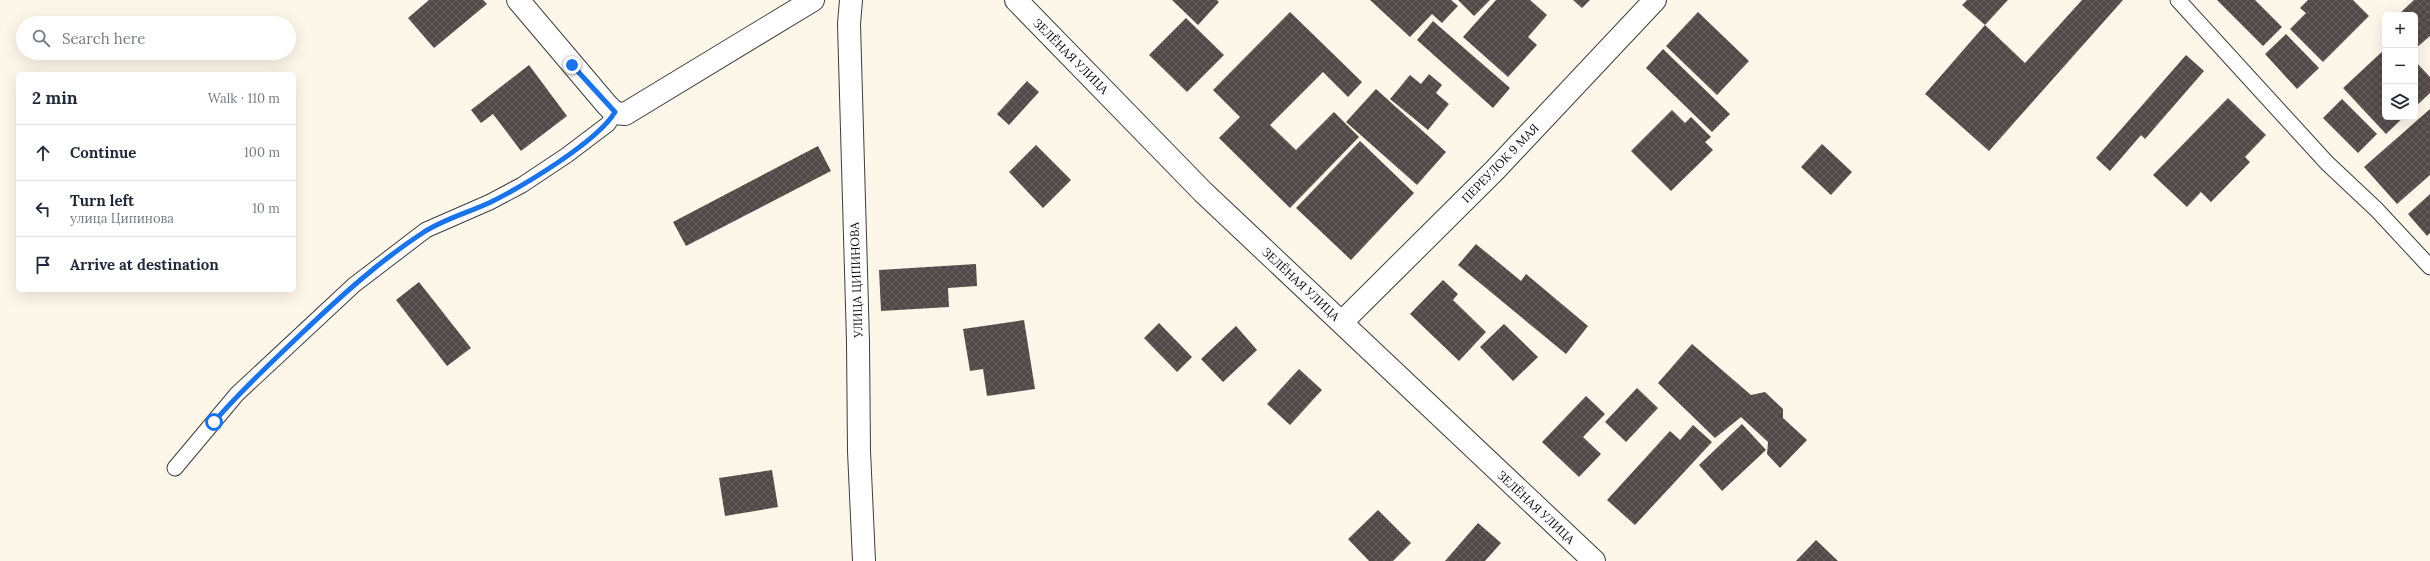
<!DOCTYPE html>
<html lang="en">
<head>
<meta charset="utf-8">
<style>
  :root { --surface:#fff; --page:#f6f6f7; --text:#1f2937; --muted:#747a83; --line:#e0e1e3 }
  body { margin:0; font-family:Lora,serif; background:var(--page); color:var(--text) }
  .controls { position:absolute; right:12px; top:12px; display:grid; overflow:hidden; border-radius:6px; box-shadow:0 4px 16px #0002 }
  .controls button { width:36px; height:36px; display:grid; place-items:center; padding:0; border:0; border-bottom:1px solid var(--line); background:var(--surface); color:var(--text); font:20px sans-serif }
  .stop { position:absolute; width:12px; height:12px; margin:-9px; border:3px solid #1a73e8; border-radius:50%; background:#fff }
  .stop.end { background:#1a73e8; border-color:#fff; box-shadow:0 1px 4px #0008 }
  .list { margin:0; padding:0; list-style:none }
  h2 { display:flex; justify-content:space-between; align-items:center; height:52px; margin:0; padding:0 16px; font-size:17px }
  h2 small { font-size:13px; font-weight:400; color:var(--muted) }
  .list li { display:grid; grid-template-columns:26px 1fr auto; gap:12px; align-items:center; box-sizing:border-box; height:56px; padding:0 16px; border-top:1px solid var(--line) }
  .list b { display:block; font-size:15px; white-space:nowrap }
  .list p { margin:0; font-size:13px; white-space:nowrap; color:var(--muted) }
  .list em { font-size:13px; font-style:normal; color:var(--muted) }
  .icon { flex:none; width:22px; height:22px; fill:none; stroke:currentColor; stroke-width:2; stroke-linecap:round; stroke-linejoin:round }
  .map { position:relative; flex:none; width:2430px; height:561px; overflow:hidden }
  .search { position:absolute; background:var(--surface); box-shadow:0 4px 16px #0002; left:16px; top:16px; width:280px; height:44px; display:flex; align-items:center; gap:10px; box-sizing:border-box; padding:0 14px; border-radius:22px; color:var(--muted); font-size:15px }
  .panel { position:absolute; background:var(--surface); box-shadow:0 4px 16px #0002; left:16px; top:72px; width:280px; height:220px; border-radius:6px }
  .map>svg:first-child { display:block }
  .building { fill:url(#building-cross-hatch) }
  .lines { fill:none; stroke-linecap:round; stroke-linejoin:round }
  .lane-casing { stroke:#3d3d3d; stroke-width:17 }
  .street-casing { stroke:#3d3d3d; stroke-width:24 }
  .lane { stroke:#fff; stroke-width:15 }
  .street { stroke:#fff; stroke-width:22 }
  .route { stroke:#1a73e8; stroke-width:5 }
  .labels { text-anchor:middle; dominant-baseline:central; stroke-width:4; stroke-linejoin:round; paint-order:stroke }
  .street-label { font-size:12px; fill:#0a0a0a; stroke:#fff }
</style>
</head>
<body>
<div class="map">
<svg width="2430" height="561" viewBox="0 0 2430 561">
  <defs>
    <pattern id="building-cross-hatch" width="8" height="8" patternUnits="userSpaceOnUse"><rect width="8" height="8" fill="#514a48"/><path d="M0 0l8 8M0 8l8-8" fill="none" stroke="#65605e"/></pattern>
  </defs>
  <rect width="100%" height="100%" fill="#fcf7e9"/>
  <path class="building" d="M429,0H483L487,4L434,48L408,18Z
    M1172,0H1217L1219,2L1198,25Z
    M1370,0H1451L1458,6L1442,23L1432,14L1410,37Z
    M1458,0H1490L1474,16Z
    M1496,0H1530L1547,15L1528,37L1537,45L1508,77L1463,37Z
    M1573,0H1590L1582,8Z
    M1967,0H2008L1985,25L2025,63L2082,0H2123L1989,151L1925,94L1985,25L1962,5Z
    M2217,0H2255L2282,27L2263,46Z
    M2308,0H2353L2369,16L2323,62L2290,29L2306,13L2300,8Z
    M2414,0H2430V36L2415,49V15H2398Z
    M1290,12L1362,82L1348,97L1323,72L1270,125L1296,150L1334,112L1359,137L1290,208L1219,138L1240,117L1213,90Z
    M1698,12L1749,61L1717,95L1666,46Z
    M1186,18L1224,55L1187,92L1149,55Z
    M1433,21L1510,88L1493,108L1417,40Z
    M2286,34L2319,68L2297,89L2265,54Z
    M1663,49L1730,114L1712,132L1646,68Z
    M2385,49V117H2404L2386,134L2343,88Z
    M2186,55L2204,71L2145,139L2141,135L2110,171L2096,158Z
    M2415,61L2430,77V93L2415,107Z
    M529,65L567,116L521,151L493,114L481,123L471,110Z
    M1429,74L1442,85L1436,93L1449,104L1428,130L1390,99L1410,75L1421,84Z
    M1027,81L1039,92L1009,125L997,114Z
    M1376,89L1446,152L1417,185L1346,122Z
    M2228,98L2266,135L2245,157L2250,162L2211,202L2201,192L2187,207L2153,175Z
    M2342,99L2377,134L2358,153L2323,118Z
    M2430,109V175L2397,204L2364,167Z
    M1672,110L1685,123L1691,117L1711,137L1705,142L1713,150L1671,191L1631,151Z
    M1360,141L1414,193L1351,260L1296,208Z
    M1822,144L1852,172L1831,195L1801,167Z
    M1036,145L1071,180L1043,208L1009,172Z
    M818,146L831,171L686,246L673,222Z
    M2430,194V233L2427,236L2408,214Z
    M1476,244L1521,281L1526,274L1588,326L1566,354L1458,265Z
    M976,264L977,286L948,288L949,307L881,311L879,270Z
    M1443,280L1458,294L1453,300L1486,332L1459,361L1410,314Z
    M419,282L471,348L447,366L396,300Z
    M1024,320L1035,389L987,396L983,369L970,371L963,329Z
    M1159,323L1192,357L1177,372L1144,338Z
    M1504,324L1538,357L1513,381L1480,347Z
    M1236,326L1257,350L1223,382L1201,359Z
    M1692,344L1751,395L1765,392L1783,409V418L1807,440L1780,468L1767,454L1768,442L1741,417L1715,438L1658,383Z
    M1299,369L1322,390L1290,425L1267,404Z
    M1637,388L1658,408L1626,442L1605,422Z
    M1586,396L1605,414L1583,437L1601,454L1579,477L1542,442Z
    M1742,424L1766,450L1722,491L1699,465Z
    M1693,425L1712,442L1635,525L1607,500L1670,431L1680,440Z
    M772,470L778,507L725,516L719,478Z
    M1378,510L1411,543L1393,561H1369L1348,539Z
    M1478,523L1501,543L1485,561H1445Z
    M1816,540L1838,561H1796Z"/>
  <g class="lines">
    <defs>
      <path id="lane" d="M2178,0L2327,163L2377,210L2430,267
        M175,468L237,394L354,285L426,230L490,202L522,185L567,155L608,124L615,113"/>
      <path id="street" d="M518,0L607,105L615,113L625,114L813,0
        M851,0L849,24L858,342L859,451L864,561
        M1016,0L1203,192L1594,561
        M1342,322L1495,170L1655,0"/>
    </defs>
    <use href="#lane" class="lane-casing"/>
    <use href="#street" class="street-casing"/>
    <use href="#lane" class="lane"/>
    <use href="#street" class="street"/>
  </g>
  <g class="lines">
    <path class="route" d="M214,422C241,390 271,363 301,334C340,297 379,261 424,232C444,219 470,212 491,202C523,186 597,142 615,112L572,65"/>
  </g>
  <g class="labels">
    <g class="street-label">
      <text transform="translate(1071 56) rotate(45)">ЗЕЛЁНАЯ УЛИЦА</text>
      <text transform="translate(1500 163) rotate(-46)">ПЕРЕУЛОК 9 МАЯ</text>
      <text transform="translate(856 280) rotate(-92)">УЛИЦА ЦИПИНОВА</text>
      <text transform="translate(1301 284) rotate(43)">ЗЕЛЁНАЯ УЛИЦА</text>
      <text transform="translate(1536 507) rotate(43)">ЗЕЛЁНАЯ УЛИЦА</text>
    </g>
  </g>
</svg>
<div class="controls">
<button>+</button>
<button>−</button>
<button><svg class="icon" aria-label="layers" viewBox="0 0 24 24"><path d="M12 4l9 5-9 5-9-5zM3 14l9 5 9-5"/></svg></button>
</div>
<div class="stop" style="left:214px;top:422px"></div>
<div class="stop end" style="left:572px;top:65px"></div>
<div class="search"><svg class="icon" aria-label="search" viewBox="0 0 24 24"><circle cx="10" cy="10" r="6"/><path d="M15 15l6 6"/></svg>Search here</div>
<section class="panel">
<h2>2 min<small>Walk · 110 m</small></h2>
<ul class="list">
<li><svg class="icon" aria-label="ahead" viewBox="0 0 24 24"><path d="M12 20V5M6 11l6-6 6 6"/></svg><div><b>Continue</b></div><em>100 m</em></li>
<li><svg class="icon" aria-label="left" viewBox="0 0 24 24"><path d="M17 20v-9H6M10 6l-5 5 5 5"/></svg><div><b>Turn left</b><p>улица Ципинова</p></div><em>10 m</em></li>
<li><svg class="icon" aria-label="arrive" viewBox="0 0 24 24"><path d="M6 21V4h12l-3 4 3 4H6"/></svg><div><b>Arrive at destination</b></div></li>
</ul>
</section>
</div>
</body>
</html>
